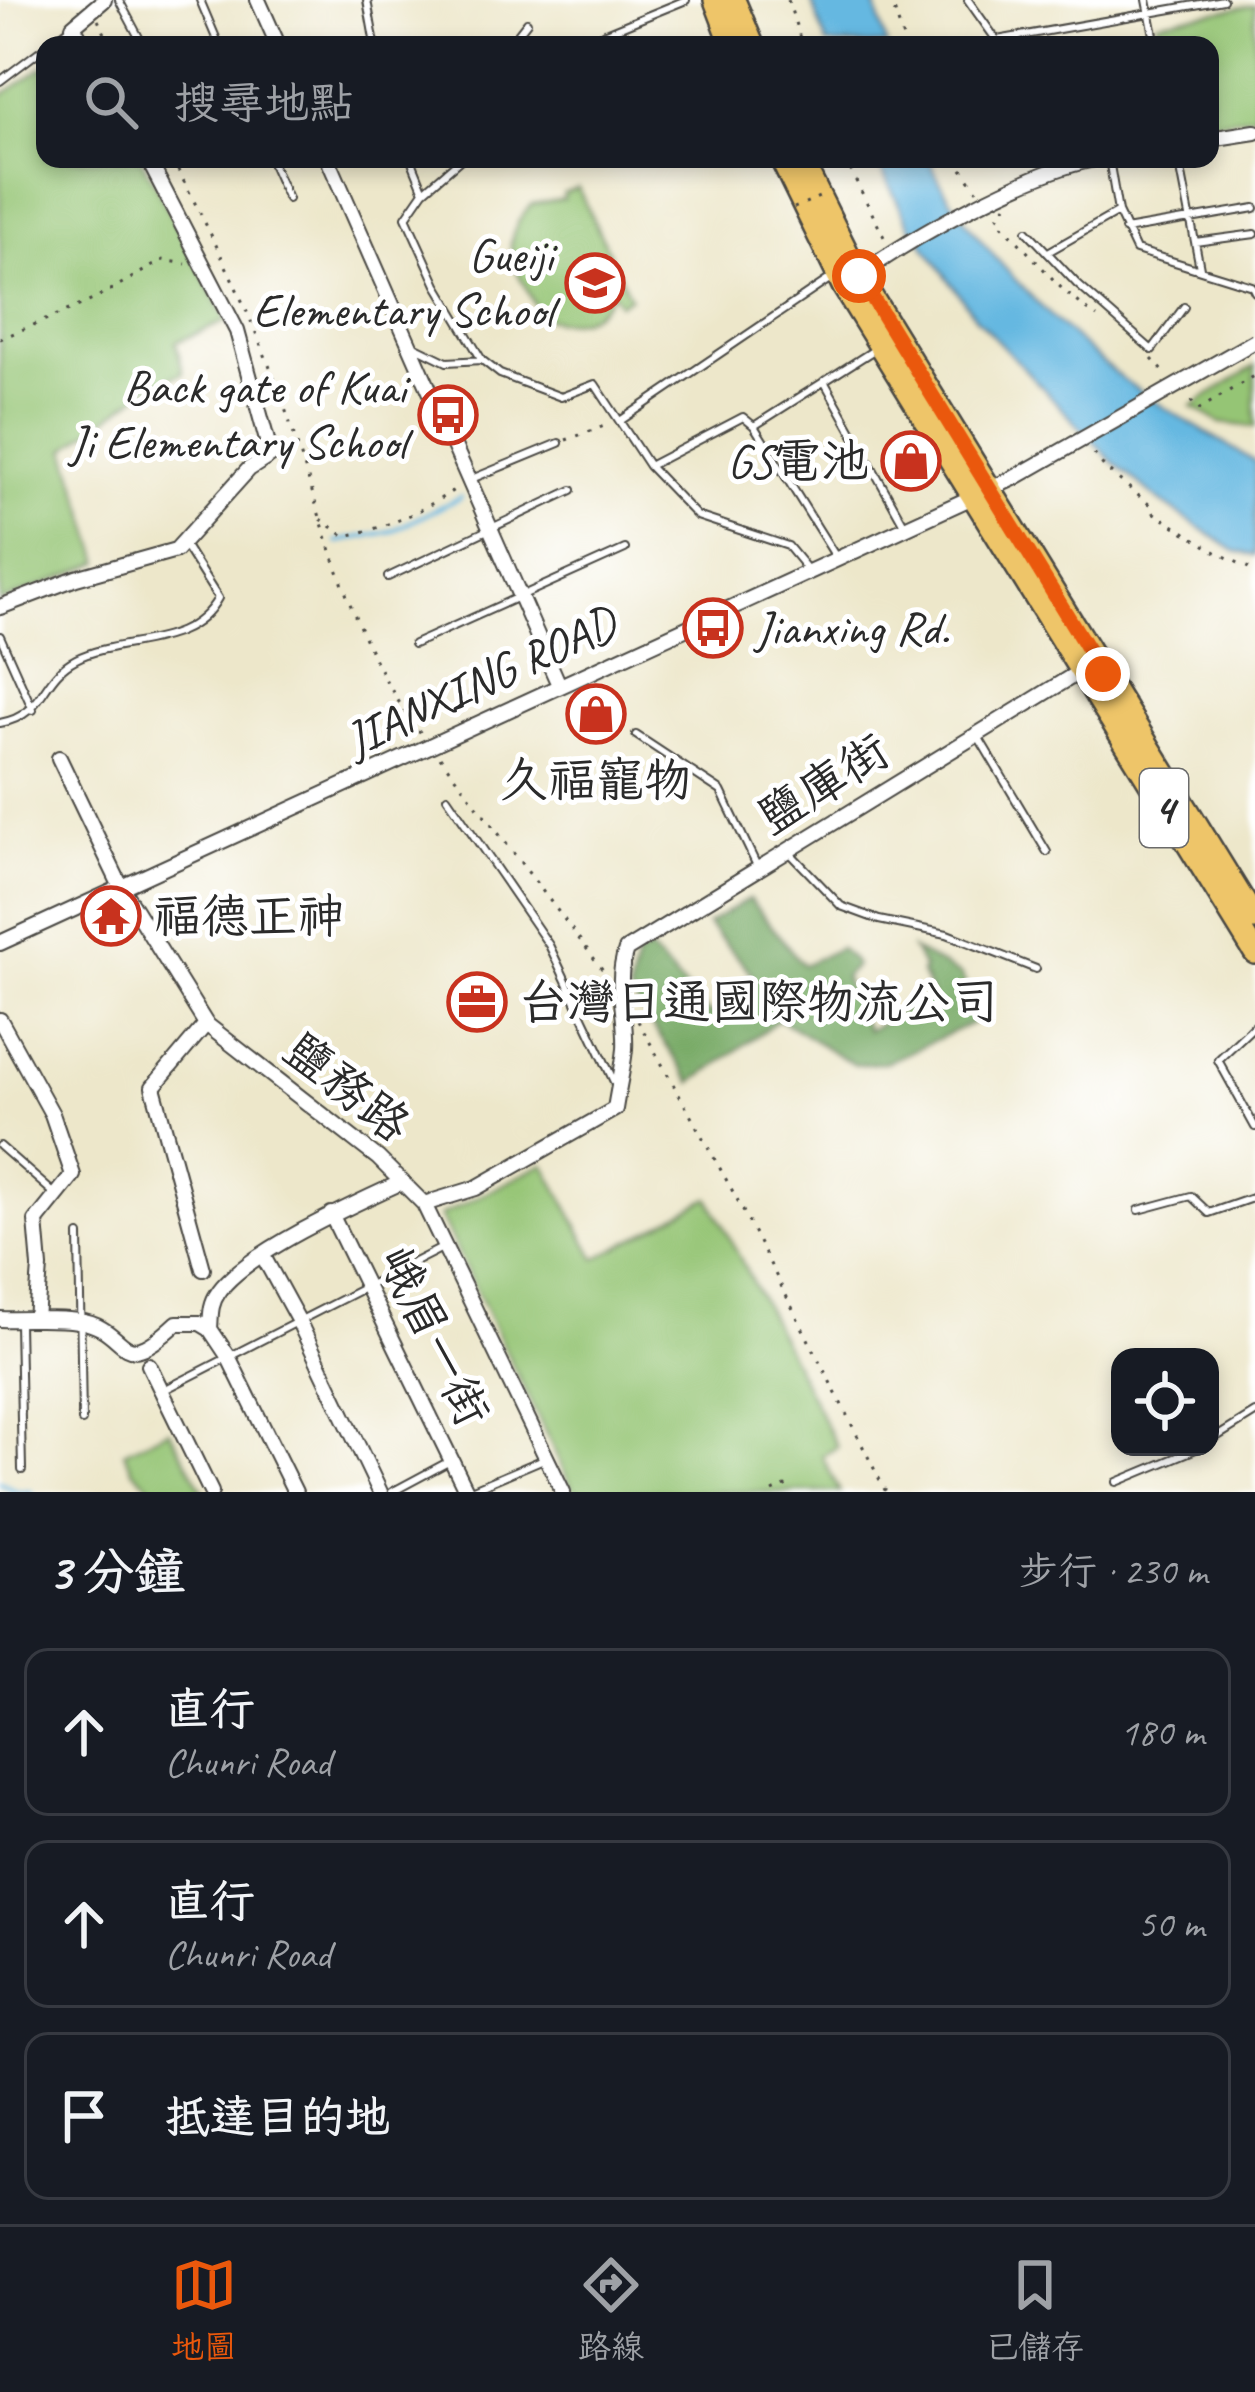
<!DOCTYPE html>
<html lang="zh-TW">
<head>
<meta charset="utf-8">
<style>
  :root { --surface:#171b24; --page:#20242c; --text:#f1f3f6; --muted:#9ea1a6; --line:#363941; --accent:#ea580c }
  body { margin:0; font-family:Caveat,"LXGW WenKai TC",sans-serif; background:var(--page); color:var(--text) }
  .controls { position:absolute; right:36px; bottom:36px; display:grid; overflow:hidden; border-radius:24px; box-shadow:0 6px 18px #0003 }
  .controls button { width:108px; height:108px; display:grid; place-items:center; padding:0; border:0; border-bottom:3px solid var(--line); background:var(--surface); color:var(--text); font:60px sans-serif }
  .stop { position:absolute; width:36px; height:36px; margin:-27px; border:9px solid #ea580c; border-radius:50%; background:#fff }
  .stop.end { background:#ea580c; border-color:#fff; box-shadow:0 3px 12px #0008 }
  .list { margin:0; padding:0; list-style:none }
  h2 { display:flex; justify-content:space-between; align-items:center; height:156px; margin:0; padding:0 48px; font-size:51px }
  h2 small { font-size:39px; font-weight:400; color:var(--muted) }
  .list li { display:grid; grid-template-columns:78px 1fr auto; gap:36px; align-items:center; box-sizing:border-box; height:168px; margin:0 24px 24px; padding:0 24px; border:3px solid var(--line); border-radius:24px }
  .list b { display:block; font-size:45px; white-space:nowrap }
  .list p { margin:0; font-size:39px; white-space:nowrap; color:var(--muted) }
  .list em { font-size:39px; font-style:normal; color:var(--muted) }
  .icon { flex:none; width:66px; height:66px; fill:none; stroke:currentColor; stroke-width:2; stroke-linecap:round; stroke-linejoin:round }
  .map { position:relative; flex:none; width:1255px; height:1492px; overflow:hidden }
  .search { position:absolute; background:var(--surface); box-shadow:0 6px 18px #0003; left:36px; right:36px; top:36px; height:132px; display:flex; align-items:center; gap:30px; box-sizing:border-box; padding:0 42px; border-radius:24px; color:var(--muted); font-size:45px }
  .sheet { height:732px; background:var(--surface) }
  nav { display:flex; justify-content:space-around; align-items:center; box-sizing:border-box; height:168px; border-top:3px solid var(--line); background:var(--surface); font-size:33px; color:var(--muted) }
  nav a { display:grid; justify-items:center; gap:6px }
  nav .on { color:var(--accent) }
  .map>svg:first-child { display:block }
  .green { fill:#95c575; stroke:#607850; stroke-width:3 }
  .forest { fill:#78aa66; stroke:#526a48; stroke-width:3 }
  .water { fill:#65b8e1; stroke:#487286; stroke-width:3 }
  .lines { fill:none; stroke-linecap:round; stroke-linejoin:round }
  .stream { stroke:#65b8e1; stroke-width:4.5 }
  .lane-casing { stroke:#484743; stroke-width:10 }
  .street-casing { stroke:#484743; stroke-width:18 }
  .primary-casing { stroke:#484743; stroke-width:26 }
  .path { stroke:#484743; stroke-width:3; stroke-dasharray:3 9; stroke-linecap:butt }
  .lane { stroke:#fff; stroke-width:6 }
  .street { stroke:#fff; stroke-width:14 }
  .primary { stroke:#eec569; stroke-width:21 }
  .street-bridge-casing { stroke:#484743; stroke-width:18; stroke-linecap:butt }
  .path-bridge { stroke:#484743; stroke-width:3; stroke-dasharray:3 9; stroke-linecap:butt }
  .street-bridge { stroke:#fff; stroke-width:14 }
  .route { stroke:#ea580c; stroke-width:15 }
  .labels { text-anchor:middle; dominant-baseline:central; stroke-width:10; stroke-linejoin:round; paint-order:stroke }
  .shield { fill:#fff; stroke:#6b6b6b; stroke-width:3 }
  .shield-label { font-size:45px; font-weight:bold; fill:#2b2b2b }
  .poi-label { font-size:48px; fill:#2b2b2b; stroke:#fff; text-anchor:end }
  .street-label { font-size:48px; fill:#2b2b2b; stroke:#fff }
</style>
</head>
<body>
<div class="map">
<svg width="1255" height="1492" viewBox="0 0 1255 1492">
  <rect width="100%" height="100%" fill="#fff"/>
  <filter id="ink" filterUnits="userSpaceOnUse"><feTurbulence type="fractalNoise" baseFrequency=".00833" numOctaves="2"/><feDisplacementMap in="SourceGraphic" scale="24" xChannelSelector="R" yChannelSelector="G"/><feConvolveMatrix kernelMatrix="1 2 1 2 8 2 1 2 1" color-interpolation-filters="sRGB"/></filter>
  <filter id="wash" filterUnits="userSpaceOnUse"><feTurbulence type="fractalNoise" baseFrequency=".004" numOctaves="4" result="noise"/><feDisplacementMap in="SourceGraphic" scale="48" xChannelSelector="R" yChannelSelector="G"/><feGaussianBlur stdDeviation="2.7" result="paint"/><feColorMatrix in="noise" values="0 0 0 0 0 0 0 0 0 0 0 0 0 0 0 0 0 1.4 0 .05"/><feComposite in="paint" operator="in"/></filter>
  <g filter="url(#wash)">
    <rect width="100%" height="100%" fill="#ede7ca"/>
    <path class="green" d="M1255,5V115L1210,122V45H1161L1157,22Z
      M45,66V159H141L227,321L176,342L183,373L152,385L66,449L101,562L0,602V97Z
      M578,188L630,297L619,304L612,292C597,321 569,327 540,316C519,270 491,247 532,204L564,199L563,194Z
      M1255,366V427L1220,423L1192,406Z
      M544,1164L596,1259L709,1198L837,1447L822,1456L840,1492H574L440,1216Z
      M169,1430L204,1492H156L133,1470L124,1452Z"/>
    <path class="forest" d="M749,899L803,965L840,948L856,965L844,977L867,1031L932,995L921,972L924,969L913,950L961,975L983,1018L887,1062L855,1065L779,1019L692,1083L629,992L637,957L649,950L711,1015L753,974L707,924Z"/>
    <path class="water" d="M811,0H874L887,45H827Z
      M876,159H929C957,228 1056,326 1115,373C1158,407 1209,433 1255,462V556L1235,551L1158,500L1112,461L977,319L910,226Z"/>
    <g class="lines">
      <path class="stream" d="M337,542L392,531L461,497
        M0,1482L16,1491L31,1492"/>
    </g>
  </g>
  <g filter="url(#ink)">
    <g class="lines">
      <defs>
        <path id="lane" d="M119,0L143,45
          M200,0L219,45
          M367,0L375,45
          M968,0L1000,45
          M1147,0L1156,45
          M997,40L1223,0
          M48,45L70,28
          M509,45L527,22
          M589,45L603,34L686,0
          M0,81L45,47
          M270,159L288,199
          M411,159L424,191L406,217L437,285L482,360
          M1109,159L1118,212L1136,250L1252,286L1255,292
          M1179,159L1200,268
          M424,191L461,159
          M1125,230L1255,208
          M1027,231L1077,284L1152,350L1184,307
          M1195,242L1255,234
          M1048,252L1118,212
          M412,345L447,362L482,360L500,374L561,397L595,384L649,466L697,516L788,546L807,569
          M824,381L905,526
          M620,421L831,278
          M754,426L836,557
          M649,466L743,417L754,426L874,350
          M469,480L559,443
          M388,577L572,490
          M0,636L33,710
          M414,644L625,549
          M0,723C46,715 39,678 76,659C122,636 189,651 218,598L185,546
          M636,735L721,791L757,866
          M979,738L1047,852
          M447,797L549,945L617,1088
          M791,854L841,906L879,920L947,934L1036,969
          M1255,1025L1218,1060L1255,1127
          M0,1146L56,1195
          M1139,1210L1191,1196L1209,1213L1255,1197
          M79,1235L82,1421
          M19,1323L22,1470
          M164,1390L444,1247
          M1210,1441L1255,1413
          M1117,1482L1201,1447
          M392,1492L448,1462
          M466,1492L546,1458"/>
        <path id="street" d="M258,0L278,45
          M84,45L73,26L104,0
          M1210,139L1255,132
          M328,159L559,685
          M854,279C910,238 1028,171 1095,159
          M0,607L76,578L176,550L249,469L271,455L237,331L148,159
          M59,758L122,889L206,1024L378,1158L424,1204L563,1492
          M0,943L1014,478
          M0,1020L52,1114L73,1175L36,1221L40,1267L36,1319
          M424,1204L476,1188L615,1109C618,1089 623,1069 625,1049C627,1015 614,984 626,950L1084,669
          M331,1214L467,1492
          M263,1256L298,1320L380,1492
          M203,1269L153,1087L206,1024
          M0,1319C26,1320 53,1317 78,1321C132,1328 115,1381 177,1323H200L210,1329C211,1315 210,1304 218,1293C243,1254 358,1202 402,1182
          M210,1329L228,1356L295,1492
          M149,1365L211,1492"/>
        <path id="primary" d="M715,0L732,45
          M734,0L753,45
          M781,159L844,288L1255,953
          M801,159L859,276L1255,919"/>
      </defs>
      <use href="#lane" class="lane-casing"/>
      <use href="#street" class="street-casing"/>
      <use href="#primary" class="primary-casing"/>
      <path class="path" d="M788,0L802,45
        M891,0L905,45
        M98,20L111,45
        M172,159C214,238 252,316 282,400C323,514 346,638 423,736
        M845,159L887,243
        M955,159L977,190
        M1006,205L997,219L1064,291L1097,317
        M0,339L93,300L163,260L186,264
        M1152,359L1166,374
        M1191,401L1198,410L1255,375
        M566,440L607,425
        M1094,454L1106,469L1150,505L1154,513L1216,552L1255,571
        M321,519L345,536C389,527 419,513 457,488
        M440,757L606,974
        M638,1021L737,1199L886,1492
        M773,1492L785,1486L788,1492"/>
      <use href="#lane" class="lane"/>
      <use href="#street" class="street"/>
      <use href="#primary" class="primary"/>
      <defs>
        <path id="street-bridge" d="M1014,478L1255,341"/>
      </defs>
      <use href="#street-bridge" class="street-bridge-casing"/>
      <path class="path-bridge" d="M794,208L826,194"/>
      <use href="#street-bridge" class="street-bridge"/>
    </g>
  </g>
  <g class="lines" filter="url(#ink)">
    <path class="route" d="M859,276L1103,674"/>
  </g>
  <defs>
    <symbol id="school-ring" viewBox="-11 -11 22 22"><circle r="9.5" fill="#fff" stroke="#c8321e" stroke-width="1.5"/><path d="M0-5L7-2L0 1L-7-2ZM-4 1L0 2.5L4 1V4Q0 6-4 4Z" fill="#c8321e"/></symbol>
    <symbol id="bus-ring" viewBox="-11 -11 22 22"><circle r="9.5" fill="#fff" stroke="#c8321e" stroke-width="1.5"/><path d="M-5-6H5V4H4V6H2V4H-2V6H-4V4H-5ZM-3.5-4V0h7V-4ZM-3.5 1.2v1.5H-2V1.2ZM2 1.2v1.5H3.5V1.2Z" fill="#c8321e"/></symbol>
    <symbol id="shop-ring" viewBox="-11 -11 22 22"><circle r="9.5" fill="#fff" stroke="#c8321e" stroke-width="1.5"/><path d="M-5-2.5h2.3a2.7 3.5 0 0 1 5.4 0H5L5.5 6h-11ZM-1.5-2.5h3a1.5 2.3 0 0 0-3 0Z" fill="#c8321e"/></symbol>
    <symbol id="temple-ring" viewBox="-11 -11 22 22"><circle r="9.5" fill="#fff" stroke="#c8321e" stroke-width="1.5"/><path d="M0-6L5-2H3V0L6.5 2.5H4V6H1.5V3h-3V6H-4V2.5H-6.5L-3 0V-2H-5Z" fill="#c8321e"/></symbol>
    <symbol id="office-ring" viewBox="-11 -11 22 22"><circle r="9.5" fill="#fff" stroke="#c8321e" stroke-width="1.5"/><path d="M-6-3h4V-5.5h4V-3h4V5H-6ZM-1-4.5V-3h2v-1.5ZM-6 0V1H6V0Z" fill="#c8321e"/></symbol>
  </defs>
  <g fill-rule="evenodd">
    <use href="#school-ring" x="562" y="250" width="66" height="66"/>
    <use href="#bus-ring" x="415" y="382" width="66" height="66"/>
    <use href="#shop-ring" x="878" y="428" width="66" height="66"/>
    <use href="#bus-ring" x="680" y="595" width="66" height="66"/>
    <use href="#shop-ring" x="563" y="681" width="66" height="66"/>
    <use href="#temple-ring" x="78" y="883" width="66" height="66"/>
    <use href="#office-ring" x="444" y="969" width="66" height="66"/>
  </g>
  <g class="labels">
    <rect class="shield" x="1140" y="769" width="48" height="78" rx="9"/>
    <g class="shield-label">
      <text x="1164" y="808">4</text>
    </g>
    <g class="poi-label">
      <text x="553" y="255">Gueiji<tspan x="553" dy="55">Elementary School</tspan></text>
      <text x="406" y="387">Back gate of Kuai<tspan x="406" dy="55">Ji Elementary School</tspan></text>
      <text x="869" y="461">GS電池</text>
      <text x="755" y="628" text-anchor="start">Jianxing Rd.</text>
      <text x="596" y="780" text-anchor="middle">久福寵物</text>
      <text x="153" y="916" text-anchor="start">福德正神</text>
      <text x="519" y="1002" text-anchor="start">台灣日通國際物流公司</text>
    </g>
    <g class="street-label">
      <text transform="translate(480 681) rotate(-25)">JIANXING ROAD</text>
      <text transform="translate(823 784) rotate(-32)">鹽庫街</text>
      <text transform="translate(347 1087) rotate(38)">鹽務路</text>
      <text transform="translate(434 1336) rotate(64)">峨眉一街</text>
    </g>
  </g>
</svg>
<div class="controls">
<button><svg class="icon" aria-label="locate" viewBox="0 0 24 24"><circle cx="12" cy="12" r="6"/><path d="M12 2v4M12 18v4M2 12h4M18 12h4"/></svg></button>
</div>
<div class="stop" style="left:859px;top:276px"></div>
<div class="stop end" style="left:1103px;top:674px"></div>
<div class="search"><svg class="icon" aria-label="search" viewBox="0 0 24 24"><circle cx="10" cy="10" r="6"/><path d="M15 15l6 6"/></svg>搜尋地點</div>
</div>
<section class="sheet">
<h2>3 分鐘<small>步行 · 230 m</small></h2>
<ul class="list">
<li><svg class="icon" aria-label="ahead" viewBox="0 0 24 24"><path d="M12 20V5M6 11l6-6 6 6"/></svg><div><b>直行</b><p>Chunri Road</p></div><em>180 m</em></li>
<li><svg class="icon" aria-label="ahead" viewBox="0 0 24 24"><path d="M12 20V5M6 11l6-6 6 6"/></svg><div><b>直行</b><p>Chunri Road</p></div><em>50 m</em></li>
<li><svg class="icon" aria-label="arrive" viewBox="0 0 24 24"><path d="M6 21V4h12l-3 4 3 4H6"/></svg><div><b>抵達目的地</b></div></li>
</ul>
</section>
<nav>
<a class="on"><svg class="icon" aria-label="map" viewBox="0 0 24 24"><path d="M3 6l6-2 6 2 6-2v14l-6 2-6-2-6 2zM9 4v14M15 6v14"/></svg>地圖</a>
<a><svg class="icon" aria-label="directions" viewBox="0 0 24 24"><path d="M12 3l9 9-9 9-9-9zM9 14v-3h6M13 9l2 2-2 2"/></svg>路線</a>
<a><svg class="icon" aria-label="saved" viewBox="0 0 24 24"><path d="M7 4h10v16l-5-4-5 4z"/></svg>已儲存</a>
</nav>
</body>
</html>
